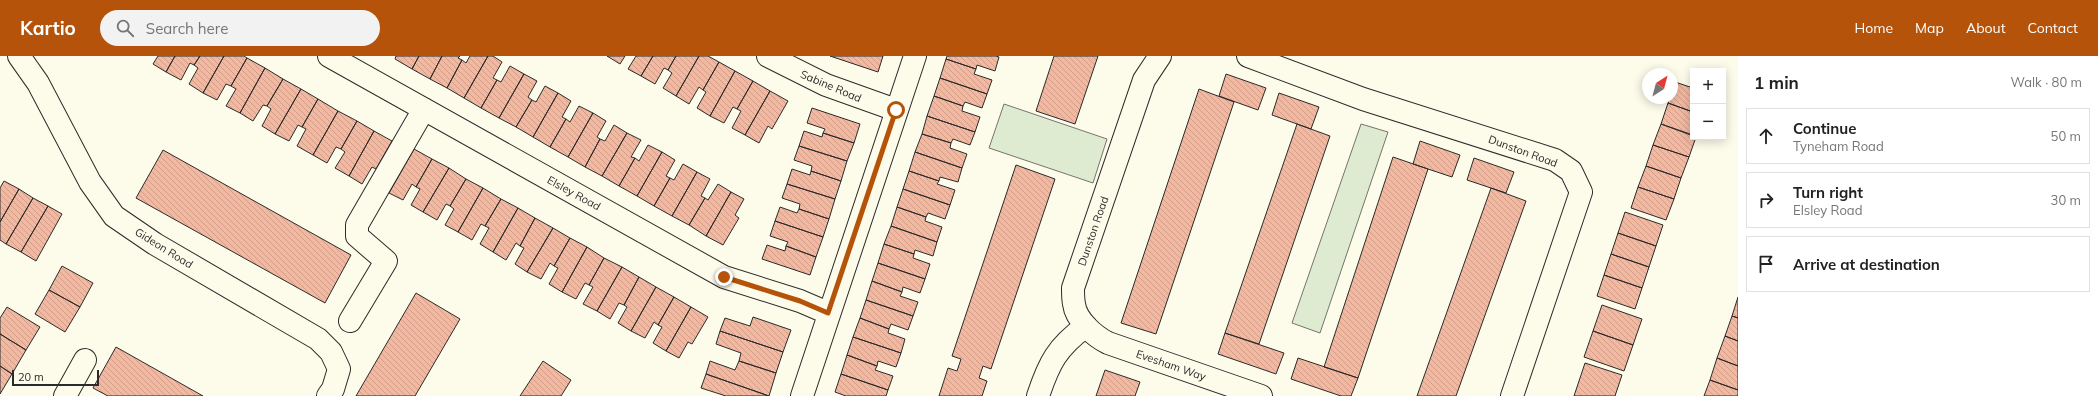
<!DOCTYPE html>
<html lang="en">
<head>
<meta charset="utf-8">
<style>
  :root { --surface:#fff; --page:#f2f2f2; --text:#222; --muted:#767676; --line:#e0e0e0; --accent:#b45309 }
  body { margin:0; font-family:Mulish,sans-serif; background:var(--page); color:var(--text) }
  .controls { position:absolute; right:12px; top:12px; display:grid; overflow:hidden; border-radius:0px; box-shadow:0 2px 10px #0003 }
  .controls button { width:36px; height:36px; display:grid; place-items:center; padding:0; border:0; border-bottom:1px solid var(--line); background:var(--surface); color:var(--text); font:20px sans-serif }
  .compass { position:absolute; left:1642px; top:12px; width:36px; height:36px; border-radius:50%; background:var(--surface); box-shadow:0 2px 10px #0003; rotate:36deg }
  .scale { position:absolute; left:12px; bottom:10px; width:87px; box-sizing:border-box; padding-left:4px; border:2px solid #2b2b2b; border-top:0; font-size:11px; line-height:14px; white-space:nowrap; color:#2b2b2b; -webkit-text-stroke:3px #fdfbea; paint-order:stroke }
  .stop { position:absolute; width:12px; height:12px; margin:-9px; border:3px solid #b45309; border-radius:50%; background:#fff }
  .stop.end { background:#b45309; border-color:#fff; box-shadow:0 1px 4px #0008 }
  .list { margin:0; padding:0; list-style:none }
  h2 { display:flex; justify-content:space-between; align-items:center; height:52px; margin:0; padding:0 16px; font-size:17px }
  h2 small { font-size:13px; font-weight:400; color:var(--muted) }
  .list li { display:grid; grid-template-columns:26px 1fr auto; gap:12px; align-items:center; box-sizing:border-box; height:56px; margin:0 8px 8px; padding:0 8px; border:1px solid var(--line); border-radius:0px }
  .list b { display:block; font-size:15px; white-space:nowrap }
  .list p { margin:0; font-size:13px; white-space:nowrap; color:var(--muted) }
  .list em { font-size:13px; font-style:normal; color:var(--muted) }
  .icon { flex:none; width:22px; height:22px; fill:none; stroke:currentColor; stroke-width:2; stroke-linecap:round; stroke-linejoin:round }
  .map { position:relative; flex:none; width:1738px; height:340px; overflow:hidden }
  header { display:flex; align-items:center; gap:24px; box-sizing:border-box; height:56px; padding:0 20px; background:var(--accent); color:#fff }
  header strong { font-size:19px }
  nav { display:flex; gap:22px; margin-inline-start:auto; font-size:14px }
  .search { width:280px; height:36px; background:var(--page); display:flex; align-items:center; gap:10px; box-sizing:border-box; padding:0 14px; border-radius:22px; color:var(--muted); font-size:15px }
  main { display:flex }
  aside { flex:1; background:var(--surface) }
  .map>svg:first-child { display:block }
  .green { fill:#deebd1; stroke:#74746e }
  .building { fill:url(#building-back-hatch); stroke:#2b2b2b }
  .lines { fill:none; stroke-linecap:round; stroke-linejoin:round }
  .minor-casing { stroke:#2b2b2b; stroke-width:24 }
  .minor { stroke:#fdfbea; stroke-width:22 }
  .route { stroke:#b45309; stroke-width:5 }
  .labels { text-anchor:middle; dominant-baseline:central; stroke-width:3; stroke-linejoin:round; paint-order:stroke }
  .street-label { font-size:11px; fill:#2b2b2b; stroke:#fdfbea }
</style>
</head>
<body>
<header>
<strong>Kartio</strong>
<div class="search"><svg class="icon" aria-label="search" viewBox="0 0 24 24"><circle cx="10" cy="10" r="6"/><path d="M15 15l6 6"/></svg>Search here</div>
<nav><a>Home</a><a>Map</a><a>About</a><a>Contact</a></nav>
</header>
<main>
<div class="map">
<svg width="1738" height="340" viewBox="0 0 1738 340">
  <defs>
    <pattern id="building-back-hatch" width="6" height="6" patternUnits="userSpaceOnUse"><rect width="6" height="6" fill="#f2b8a0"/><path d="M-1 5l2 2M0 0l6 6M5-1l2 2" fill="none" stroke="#d09e8a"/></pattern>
  </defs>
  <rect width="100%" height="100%" fill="#fdfbea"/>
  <path class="green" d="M1004,48L1107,83L1093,127L989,92Z
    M1361,68L1388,76L1320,277L1292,267Z"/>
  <path class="building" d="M158,0H175L166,16L153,8Z
    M175,0H200L194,9L190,7L181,24L166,16Z
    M200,0H224L203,37L189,28L198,12L194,9Z
    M224,0H244L247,2L231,30L226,28L217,44L203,37Z
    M396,0H419L412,13L395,3Z
    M419,0H442L430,23L412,13Z
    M442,0H460L458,2L462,4L447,32L430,23Z
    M470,0H488L464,42L447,32L462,4L466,7Z
    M488,0H493L502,6L493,22L497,24L481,52L464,42Z
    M607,0H625L620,8Z
    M636,0H653L641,20L628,13Z
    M653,0H676L668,14L664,12L655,28L641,20Z
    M676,0H699L676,40L663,32L672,17L668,14Z
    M699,0H708L719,6L703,34L699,31L689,48L676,40Z
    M830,0H883L878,16Z
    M947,0H996L999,1L995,15L977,9L976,13L946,3Z
    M1054,0H1098L1075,68L1036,55Z
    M247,2L265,12L240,57L226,50L236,33L231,30Z
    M946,3L976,13L974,18L992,24L987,38L940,22Z
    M719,6L735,15L710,60L697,52L706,36L703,34Z
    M510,10L524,18L499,62L481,52L497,24L501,26Z
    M265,12L283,23L267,50L263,49L253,65L240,57Z
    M735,15L753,25L737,53L733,51L724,67L710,60Z
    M524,18L537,25L528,41L532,44L516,71L499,62Z
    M1226,18L1266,32L1258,54L1219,40Z
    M940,22L987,38L982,52L965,46L963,50L934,40Z
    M283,23L301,33L275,78L262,70L271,53L267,50Z
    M753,25L770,35L745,79L732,72L741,55L737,53Z
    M1675,26L1693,32V56L1668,47L1670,42H1672Z
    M545,30L558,37L533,81L516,71L532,44L536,46Z
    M301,33L318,43L302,71L298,69L289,85L275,78Z
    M1199,33L1234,46L1156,278L1121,267Z
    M770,35L788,45L772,73L768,70L759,87L745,79Z
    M558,37L571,45L562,61L566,63L550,91L533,81Z
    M1279,37L1319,51L1311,73L1272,59Z
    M934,40L963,50L962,55L980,61L975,76L927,60Z
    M318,43L338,55L313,99L297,90L306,73L302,71Z
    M1668,47L1693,56V79L1661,68Z
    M579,50L593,57L568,101L550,91L566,63L570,66Z
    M812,52L860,68L854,87L823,77L825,73L807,67Z
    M338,55L357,65L341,93L336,91L327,107L313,99Z
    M593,57L606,65L597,81L600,83L585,111L568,101Z
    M927,60L975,76L970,89L953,83L951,87L922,78Z
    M357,65L374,75L349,120L335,112L345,96L341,93Z
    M1297,68L1330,80L1259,288L1225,277Z
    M1661,68L1696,81L1689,101L1653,89Z
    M614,69L627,77L602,120L585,111L600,83L605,85Z
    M374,75L392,85L376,113L372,111L362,128L349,120Z
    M804,75L822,81L823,77L854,87L847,105L799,90Z
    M627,77L641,84L631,101L635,102L619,130L602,120Z
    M922,78L951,87L950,92L967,98L962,112L915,96Z
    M1420,85L1460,99L1452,121L1413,108Z
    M648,89L662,96L637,140L619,130L635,102L639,105Z
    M1653,89L1689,101L1681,122L1646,110Z
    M799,90L847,105L841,125L811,115L812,110L794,104Z
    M414,93L432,103L416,131L412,128L403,144L389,137Z
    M163,94L351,199L325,247L136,142Z
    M662,96L675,104L666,120L670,122L654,150L637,140Z
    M915,96L962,112L958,126L940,121L939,125L909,115Z
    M1393,101L1428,113L1358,322L1324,311Z
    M1474,102L1514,116L1506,137L1467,124Z
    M432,103L449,112L423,156L411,149L420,133L416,131Z
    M683,108L697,116L672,160L654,150L670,122L674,124Z
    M1016,109L1055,123L991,313L983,310L979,322L987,325L982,340H939L948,312L957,315L961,303L952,300Z
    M1646,110L1681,122L1674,143L1638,131Z
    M449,112L466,123L450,150L446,148L437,164L423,156Z
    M792,113L810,119L811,115L841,125L835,143L787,128Z
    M909,115L939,125L937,128L955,134L950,149L903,133Z
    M697,116L710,123L701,140L705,142L689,169L672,160Z
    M466,123L483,132L458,176L445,169L454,153L450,150Z
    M4,125L19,133L0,166V132Z
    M718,128L731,136L706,180L689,169L705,142L708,144Z
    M787,128L835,143L829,163L799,153L800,148L782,142Z
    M1638,131L1674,143L1666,164L1631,152Z
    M483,132L501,143L485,170L481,168L472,184L458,176Z
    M1491,132L1526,145L1456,340H1417Z
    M19,133L33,142L6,188L0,184V166Z
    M903,133L950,149L945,163L928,157L926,161L897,151Z
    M731,136L744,143L735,159L739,162L723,189L706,180Z
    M33,142L48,150L21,196L6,188Z
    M501,143L518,152L493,196L480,188L489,172L485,170Z
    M48,150L62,158L36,205L21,196Z
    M780,151L797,157L799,153L829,163L823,181L775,165Z
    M897,151L926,161L925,165L942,171L937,186L891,170Z
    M518,152L535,162L520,190L516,187L506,204L493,196Z
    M1625,156L1663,169L1656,190L1618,177Z
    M535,162L553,172L527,216L515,208L524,192L520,190Z
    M775,165L823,181L816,201L786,190L788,186L770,180Z
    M891,170L937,186L933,200L915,194L914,198L884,188Z
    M553,172L570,182L554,210L550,207L541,223L527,216Z
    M1618,177L1656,190L1649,211L1611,198Z
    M570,182L587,191L562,236L549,228L558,212L554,210Z
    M884,188L914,198L913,202L930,208L925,223L878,207Z
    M767,189L785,195L786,190L816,201L810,219L762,203Z
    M587,191L604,202L589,229L585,227L576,243L562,236Z
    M1611,198L1649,211L1642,232L1604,219Z
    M604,202L622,211L597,255L583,248L593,231L589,229Z
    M878,207L925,223L920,237L903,231L902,236L872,225Z
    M62,210L93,227L80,251L49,234Z
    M622,211L639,221L624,249L619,247L610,263L597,255Z
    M1604,219L1642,232L1635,253L1597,240Z
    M639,221L656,231L631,275L618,267L627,251L624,249Z
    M872,225L902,236L900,240L918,246L913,260L866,244Z
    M656,231L674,241L658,269L654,266L645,282L631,275Z
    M49,234L80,251L65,276L35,258Z
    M416,237L460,263L415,340H356Z
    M674,241L691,251L666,295L653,287L662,271L658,269Z
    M1738,241V262L1732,260Z
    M866,244L913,260L908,274L891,268L889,273L860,262Z
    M1602,249L1642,263L1633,289L1593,275Z
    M7,251L40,271L26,294L0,278V262Z
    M691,251L708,261L692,288L688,286L679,302L666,295Z
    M1732,260L1738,262V285L1725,280Z
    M753,261L791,274L783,296L720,275L725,262L750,270Z
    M860,262L889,273L888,277L905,283L901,297L853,281Z
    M720,275L783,296L776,317L739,305L741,297L716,288Z
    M1593,275L1633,289L1624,315L1584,301Z
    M1225,277L1284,297L1276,318L1218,298Z
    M0,278L26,294L12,318L0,310Z
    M1725,280L1738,285V310L1717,302Z
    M853,281L901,297L896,311L878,305L877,310L847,299Z
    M116,291L203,340H108L93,332Z
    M847,299L877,310L875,314L893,320L888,334L841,318Z
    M1298,302L1358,322L1351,340H1341L1291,323Z
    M1717,302L1738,310V334L1710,324Z
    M543,305L571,324L561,340H520Z
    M710,305L735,314L739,305L776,317L769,340L706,318Z
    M1585,307L1622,319L1615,340H1574Z
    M0,310L12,318L0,338Z
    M1105,314L1140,326L1135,340H1096Z
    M706,318L769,340H726L701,332Z
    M841,318L888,334L886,340H846L835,336Z
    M1710,324L1738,334V340H1704Z"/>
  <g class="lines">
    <defs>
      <path id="minor" d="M19,0L38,27L90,126L114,160L155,188L318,283L331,296L339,313L333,333L328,340
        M329,0L724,221L800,245L828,257
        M768,0L826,29L896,54
        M1160,0L1144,24L1073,232C1073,237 1073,243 1074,248C1076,264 1094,280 1108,287L1261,340
        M1248,0L1363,43L1555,104L1571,115L1581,136L1512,340
        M350,265L386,205L357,180V169L424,53
        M65,340L85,304
        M802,340L915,0
        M1038,340C1049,307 1057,291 1086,270"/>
    </defs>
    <use href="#minor" class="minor-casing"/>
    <use href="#minor" class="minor"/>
  </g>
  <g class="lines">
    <path class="route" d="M724,221L800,245L828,257L896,54"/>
  </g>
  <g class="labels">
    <g class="street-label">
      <text transform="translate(831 30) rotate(23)">Sabine Road</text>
      <text transform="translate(1523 95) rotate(20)">Dunston Road</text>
      <text transform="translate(574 137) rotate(29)">Elsley Road</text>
      <text transform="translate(1093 175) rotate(-71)">Dunston Road</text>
      <text transform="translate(164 192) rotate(32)">Gideon Road</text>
      <text transform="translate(1171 309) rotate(19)">Evesham Way</text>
    </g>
  </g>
</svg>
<div class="controls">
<button>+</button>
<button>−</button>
</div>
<svg class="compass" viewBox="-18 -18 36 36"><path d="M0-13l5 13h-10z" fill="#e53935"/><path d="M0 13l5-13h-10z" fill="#767676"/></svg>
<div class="scale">20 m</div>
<div class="stop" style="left:896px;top:54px"></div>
<div class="stop end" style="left:724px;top:221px"></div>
</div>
<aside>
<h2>1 min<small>Walk · 80 m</small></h2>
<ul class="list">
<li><svg class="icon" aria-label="ahead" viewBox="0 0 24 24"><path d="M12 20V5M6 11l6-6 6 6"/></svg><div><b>Continue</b><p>Tyneham Road</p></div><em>50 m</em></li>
<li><svg class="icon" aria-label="right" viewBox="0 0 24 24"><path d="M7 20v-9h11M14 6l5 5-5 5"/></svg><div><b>Turn right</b><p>Elsley Road</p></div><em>30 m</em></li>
<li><svg class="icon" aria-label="arrive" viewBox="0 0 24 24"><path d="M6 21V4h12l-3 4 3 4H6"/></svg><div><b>Arrive at destination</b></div></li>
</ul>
</aside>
</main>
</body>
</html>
